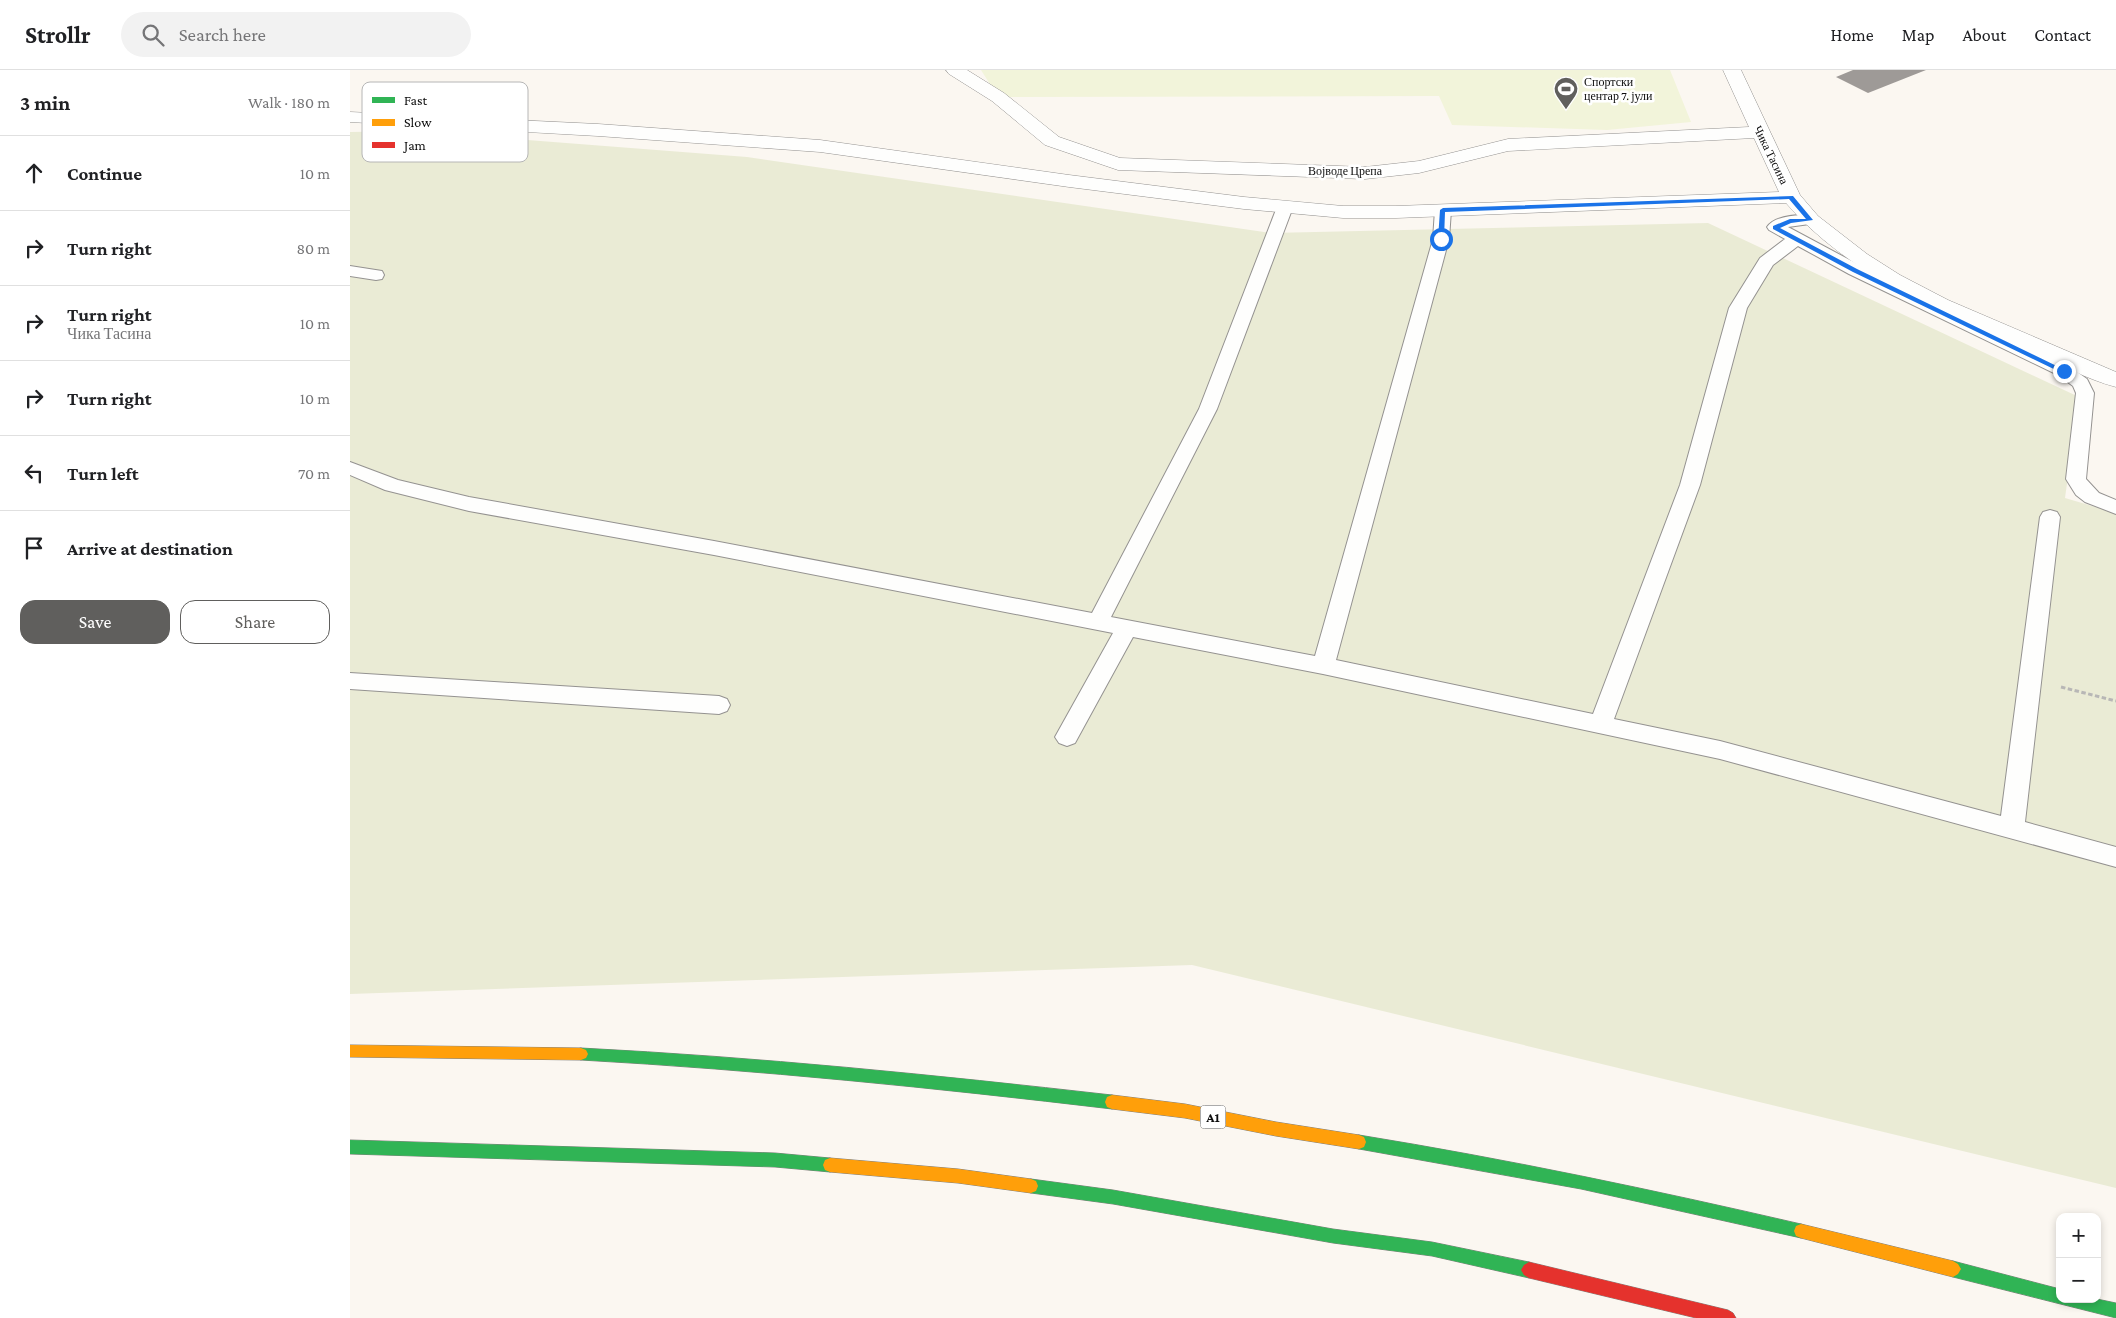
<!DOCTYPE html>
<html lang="en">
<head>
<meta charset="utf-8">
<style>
  :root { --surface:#fff; --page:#f2f2f2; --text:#202124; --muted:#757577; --line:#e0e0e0; --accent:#605f5d }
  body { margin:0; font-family:"Crimson Pro",serif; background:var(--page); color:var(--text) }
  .controls { position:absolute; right:15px; bottom:15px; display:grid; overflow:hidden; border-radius:10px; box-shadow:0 2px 8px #0003 }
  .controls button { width:45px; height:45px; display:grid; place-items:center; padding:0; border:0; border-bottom:1px solid var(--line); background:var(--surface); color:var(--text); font:25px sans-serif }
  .stop { position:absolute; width:15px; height:15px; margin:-11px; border:4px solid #1a73e8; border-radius:50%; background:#fff }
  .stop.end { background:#1a73e8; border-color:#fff; box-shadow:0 1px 5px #0008 }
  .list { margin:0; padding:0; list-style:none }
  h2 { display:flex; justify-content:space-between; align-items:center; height:65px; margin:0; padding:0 20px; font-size:21px }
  h2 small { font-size:16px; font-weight:400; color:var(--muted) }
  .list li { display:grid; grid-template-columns:32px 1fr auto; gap:15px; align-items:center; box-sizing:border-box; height:75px; padding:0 20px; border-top:1px solid var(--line) }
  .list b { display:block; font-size:19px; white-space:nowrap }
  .list p { margin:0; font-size:16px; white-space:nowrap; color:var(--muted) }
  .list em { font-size:16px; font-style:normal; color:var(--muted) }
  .actions { display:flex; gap:10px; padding:15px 20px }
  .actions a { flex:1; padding:11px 0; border:1px solid var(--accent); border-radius:15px; text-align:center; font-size:18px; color:var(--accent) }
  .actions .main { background:var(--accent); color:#fff }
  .icon { flex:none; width:28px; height:28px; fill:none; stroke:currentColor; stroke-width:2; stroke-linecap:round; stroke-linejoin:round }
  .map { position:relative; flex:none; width:1766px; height:1248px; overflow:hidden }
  header { display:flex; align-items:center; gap:30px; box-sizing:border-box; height:70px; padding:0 25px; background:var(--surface); border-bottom:1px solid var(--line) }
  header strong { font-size:24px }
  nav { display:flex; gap:28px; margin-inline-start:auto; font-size:18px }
  .search { width:350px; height:45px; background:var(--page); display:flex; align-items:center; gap:12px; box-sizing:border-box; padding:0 18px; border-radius:28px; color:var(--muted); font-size:19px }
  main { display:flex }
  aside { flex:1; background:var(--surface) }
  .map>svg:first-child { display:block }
  .cemetery { fill:#eaebd5 }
  .pitch { fill:#f2f4da }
  .building { fill:#9e9a97 }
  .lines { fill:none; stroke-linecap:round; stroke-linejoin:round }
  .lane-casing { stroke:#949290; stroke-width:2 }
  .street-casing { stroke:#949290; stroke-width:1 }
  .fast-casing { stroke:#81807d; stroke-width:1 }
  .slow-casing { stroke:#81807d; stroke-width:1 }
  .jam-casing { stroke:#81807d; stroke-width:1 }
  .path { stroke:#b8b7b6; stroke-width:3; stroke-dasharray:4.5 2.5; stroke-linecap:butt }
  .lane { fill:#fefefd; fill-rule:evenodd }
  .street { fill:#fefefd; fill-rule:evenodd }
  .fast { fill:#30b455; fill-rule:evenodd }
  .slow { fill:#ff9f0a; fill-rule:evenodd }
  .jam { fill:#e5322d; fill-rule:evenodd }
  .route { fill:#1a73e8 }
  .labels { text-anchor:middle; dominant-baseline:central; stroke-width:5; stroke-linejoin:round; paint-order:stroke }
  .far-poi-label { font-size:12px; fill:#0d0d0d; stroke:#fff; text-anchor:start }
  .far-street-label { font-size:12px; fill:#0d0d0d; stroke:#fff }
  .shield { fill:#fff; stroke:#565656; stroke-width:1 }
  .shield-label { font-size:14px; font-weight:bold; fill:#0d0d0d }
  .key { fill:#fff; stroke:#b6b6b6; stroke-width:1 }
  .key-label { font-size:14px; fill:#0d0d0d }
</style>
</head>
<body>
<header>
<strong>Strollr</strong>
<div class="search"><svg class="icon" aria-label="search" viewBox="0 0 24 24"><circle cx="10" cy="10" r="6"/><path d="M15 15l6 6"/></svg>Search here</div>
<nav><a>Home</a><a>Map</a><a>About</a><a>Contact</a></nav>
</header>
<main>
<aside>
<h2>3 min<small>Walk · 180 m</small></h2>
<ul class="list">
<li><svg class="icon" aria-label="ahead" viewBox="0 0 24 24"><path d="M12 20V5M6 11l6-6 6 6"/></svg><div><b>Continue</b></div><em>10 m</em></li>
<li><svg class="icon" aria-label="right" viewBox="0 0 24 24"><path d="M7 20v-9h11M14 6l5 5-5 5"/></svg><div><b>Turn right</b></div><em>80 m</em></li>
<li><svg class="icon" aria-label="right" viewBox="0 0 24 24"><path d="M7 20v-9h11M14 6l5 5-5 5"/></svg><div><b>Turn right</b><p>Чика Тасина</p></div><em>10 m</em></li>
<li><svg class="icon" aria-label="right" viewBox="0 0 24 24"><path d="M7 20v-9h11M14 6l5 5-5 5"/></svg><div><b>Turn right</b></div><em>10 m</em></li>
<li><svg class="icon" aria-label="left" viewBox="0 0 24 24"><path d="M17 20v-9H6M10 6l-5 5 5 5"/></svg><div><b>Turn left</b></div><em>70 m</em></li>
<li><svg class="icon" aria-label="arrive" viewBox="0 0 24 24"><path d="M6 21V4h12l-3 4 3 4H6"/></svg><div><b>Arrive at destination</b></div></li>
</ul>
<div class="actions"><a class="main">Save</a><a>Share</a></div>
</aside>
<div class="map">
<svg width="1766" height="1248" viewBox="0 0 1766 1248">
  <rect width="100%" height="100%" fill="#fbf7f1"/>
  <path class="cemetery" d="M63,61L397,87L921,163L1358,153L1729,327L1715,428L1766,443V1118L842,895L0,924V62Z"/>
  <path class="pitch" d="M631,0H1320L1341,52L1257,60L1102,55L1089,26L648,27Z"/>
  <path class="building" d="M1503,0H1576L1518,23L1486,7Z"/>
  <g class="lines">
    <defs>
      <path id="lane" d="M935,132L941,134L943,137L867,339L761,547L965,586L1083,169L1085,140L1087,137H1099L1101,140L1099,169L986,590L1243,644L1330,415L1379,238L1410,188L1435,169L1419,160L1417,157C1425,145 1453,143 1467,147L1469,150L1467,153L1438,157L1511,196L1720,297L1737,309L1744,323L1736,409L1749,423L1766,430V444L1735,432L1726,425L1716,409L1726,323L1723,316L1708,305L1499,204L1448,176L1423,195L1397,238L1350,415L1264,649L1370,671L1651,746L1690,447L1693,442L1700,440L1707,442L1710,447L1675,752L1766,777V797L1370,689L973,604L783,567L725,673L717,676L709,673L705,667L763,563L364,485L119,441L35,420L0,405V392L48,410L119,427L364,471L742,543L849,339L927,137L929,134Z
        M0,196L32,201L34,205L32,209L26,210L0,206Z
        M0,603L369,626L377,629L380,635L377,641L369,644L0,619Z"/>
      <path id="street" d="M596,0H617L654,23L709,67L770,88L1015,97L1069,91L1158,69L1399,57L1373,0H1391L1450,125L1468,146L1517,184L1550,205L1598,230L1766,302V317C1735,309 1704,291 1675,278C1589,241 1498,205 1436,133L1046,148H993L894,139L719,117L470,82L248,66L0,52V42L248,54L470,70L719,105L894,127L993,136H1046L1429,122L1404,68L1158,81L1069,103L1015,109L768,100L695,75L642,31L599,4Z"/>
      <path id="fast" d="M231,978C409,987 585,1005 762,1025L767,1027L769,1032L767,1037L762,1039C585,1018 409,1000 231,990L226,988L224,984L226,980Z
        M1009,1065C1157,1089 1304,1120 1451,1154L1456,1156L1458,1161L1456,1166L1451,1168L1231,1119L1009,1079L1004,1077L1002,1072L1004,1067Z
        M0,1070L425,1083L480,1088L485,1090L487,1095L485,1100L480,1102L425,1097L0,1084Z
        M681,1109L763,1120L983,1159L1082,1172L1179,1192L1184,1195L1187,1200L1184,1205L1179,1208L1082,1186L983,1173L763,1134L681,1123L676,1121L674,1116L676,1111Z
        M1603,1191L1710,1219V1229H1747L1766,1233V1248L1603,1207L1598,1204L1595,1199L1598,1194Z"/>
      <path id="slow" d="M0,975L231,978L236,980L238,984L236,988L231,990L0,987Z
        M762,1025L835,1034L926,1052L1009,1065L1014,1067L1016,1072L1014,1077L1009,1079L926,1066L835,1048L762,1039L757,1037L755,1032L757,1027Z
        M480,1088L608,1099L681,1109L686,1111L688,1116L686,1121L681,1123L608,1113L480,1102L475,1100L473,1095L475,1090Z
        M1451,1154L1603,1191L1608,1194L1611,1199L1608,1204L1603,1207L1451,1168L1446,1166L1444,1161L1446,1156Z"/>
      <path id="jam" d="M1179,1192L1378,1240L1383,1243L1386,1248H1346L1179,1208L1174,1205L1171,1200L1174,1195Z"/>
    </defs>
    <use href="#lane" class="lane-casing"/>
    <use href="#street" class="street-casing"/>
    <use href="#fast" class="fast-casing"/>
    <use href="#slow" class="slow-casing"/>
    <use href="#jam" class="jam-casing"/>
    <path class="path" d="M1711,617L1766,631"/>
    <use href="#lane" class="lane"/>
    <use href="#street" class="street"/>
    <use href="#fast" class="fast"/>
    <use href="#slow" class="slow"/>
    <use href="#jam" class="jam"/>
  </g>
  <path class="route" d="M1443,126L1463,150L1441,153L1430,158L1507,199L1717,301L1712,303L1503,202L1423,159V156L1440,149H1456L1439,129L1095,142L1094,169L1091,170L1088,169L1090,140L1093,138Z"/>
  <defs>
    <symbol id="stadium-pin" viewBox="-11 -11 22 30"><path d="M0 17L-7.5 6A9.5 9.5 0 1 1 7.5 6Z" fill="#605f5d" stroke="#fff"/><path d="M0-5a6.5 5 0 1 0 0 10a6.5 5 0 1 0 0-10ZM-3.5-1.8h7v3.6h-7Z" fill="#fff"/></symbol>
  </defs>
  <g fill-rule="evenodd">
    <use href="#stadium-pin" x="1202" y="5" width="28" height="38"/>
  </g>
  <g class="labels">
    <g class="far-poi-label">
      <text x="1234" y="12">Спортски<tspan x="1234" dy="14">центар 7. јули</tspan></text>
    </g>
    <g class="far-street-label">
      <text transform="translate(1421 85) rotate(64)">Чика Тасина</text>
      <text x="995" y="101">Војводе Црепа</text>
    </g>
    <rect class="shield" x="850.5" y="1035.5" width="25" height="23" rx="4"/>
    <g class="shield-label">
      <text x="863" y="1047">A1</text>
    </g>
  </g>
  <rect x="12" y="12" width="166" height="80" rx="8" class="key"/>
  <rect x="22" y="27" width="23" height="6" fill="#30b455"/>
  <rect x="22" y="49" width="23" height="7" fill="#ff9f0a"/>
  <rect x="22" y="72" width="23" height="6" fill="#e5322d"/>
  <g class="key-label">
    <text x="54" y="35">Fast</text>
    <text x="54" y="57">Slow</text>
    <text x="54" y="80">Jam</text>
  </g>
</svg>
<div class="controls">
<button>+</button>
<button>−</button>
</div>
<div class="stop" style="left:1091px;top:169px"></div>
<div class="stop end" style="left:1714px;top:301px"></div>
</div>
</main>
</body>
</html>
